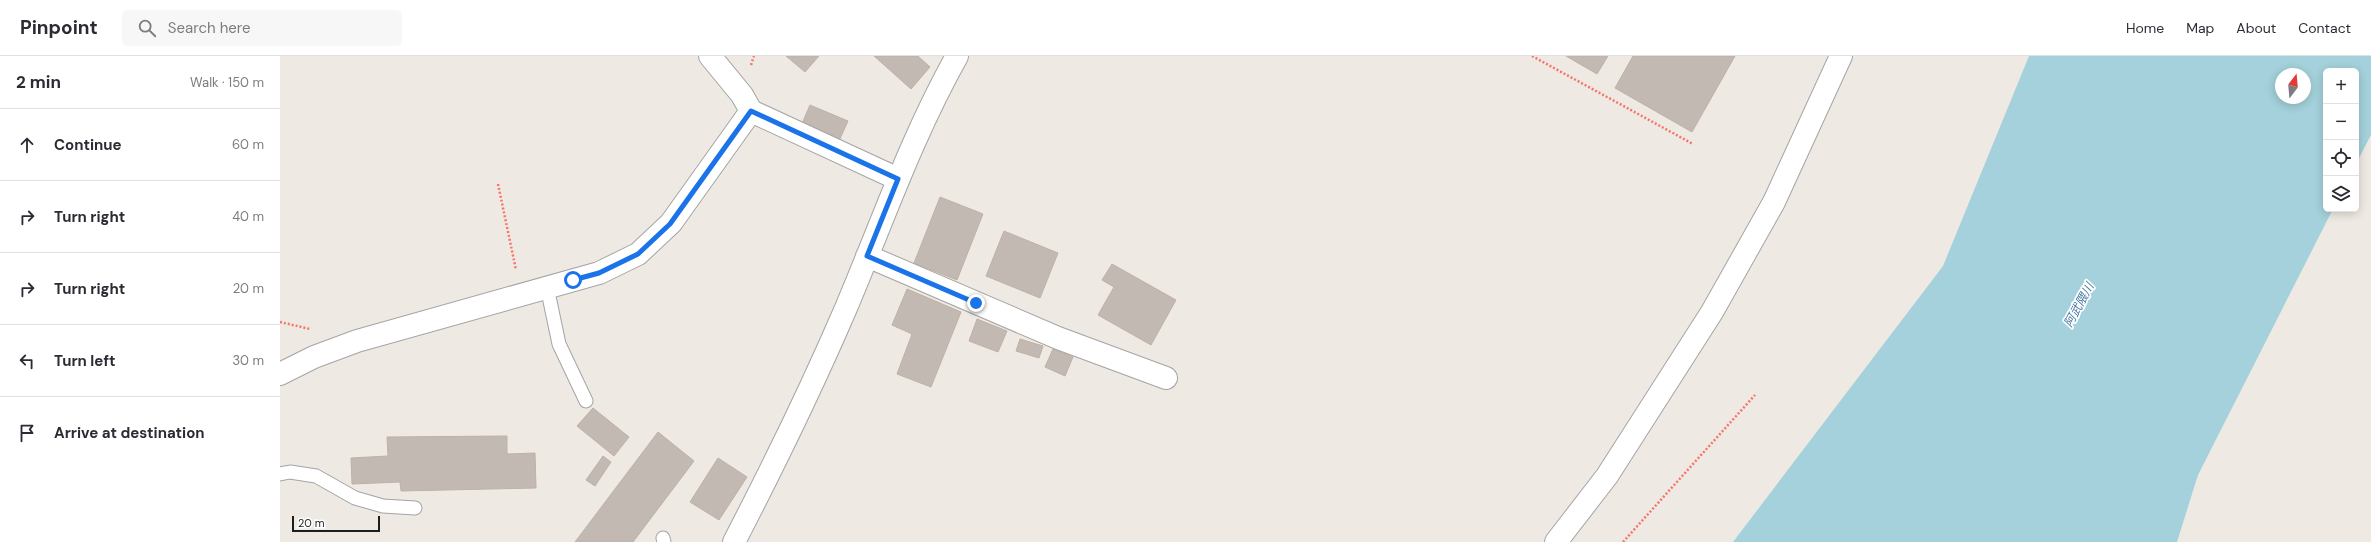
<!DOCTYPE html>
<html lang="en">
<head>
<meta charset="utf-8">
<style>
  :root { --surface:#fff; --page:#f7f7f7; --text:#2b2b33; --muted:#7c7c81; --line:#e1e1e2 }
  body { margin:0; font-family:"DM Sans","Noto Sans JP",sans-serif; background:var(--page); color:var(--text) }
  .controls { position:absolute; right:12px; top:12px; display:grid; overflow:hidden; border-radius:6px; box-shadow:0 2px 10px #0003 }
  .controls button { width:36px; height:36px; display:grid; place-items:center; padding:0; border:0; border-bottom:1px solid var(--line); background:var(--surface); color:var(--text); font:20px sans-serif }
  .compass { position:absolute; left:1995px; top:12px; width:36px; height:36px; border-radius:50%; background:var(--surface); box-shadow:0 2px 10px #0003; rotate:16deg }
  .scale { position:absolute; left:12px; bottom:10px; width:88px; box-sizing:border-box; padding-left:4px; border:2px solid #1d1d1d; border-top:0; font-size:11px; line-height:14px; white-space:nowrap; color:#1d1d1d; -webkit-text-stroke:3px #fff; paint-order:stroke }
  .stop { position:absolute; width:12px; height:12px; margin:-9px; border:3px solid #1a73e8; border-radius:50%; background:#fff }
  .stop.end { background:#1a73e8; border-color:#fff; box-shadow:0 1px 4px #0008 }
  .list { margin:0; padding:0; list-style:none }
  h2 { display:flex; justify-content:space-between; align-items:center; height:52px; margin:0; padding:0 16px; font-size:17px }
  h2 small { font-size:13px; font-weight:400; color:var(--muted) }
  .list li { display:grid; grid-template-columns:26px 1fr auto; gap:12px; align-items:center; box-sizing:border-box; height:72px; padding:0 16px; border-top:1px solid var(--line) }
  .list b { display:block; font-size:15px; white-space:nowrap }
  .list em { font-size:13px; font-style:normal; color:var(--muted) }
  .icon { flex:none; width:22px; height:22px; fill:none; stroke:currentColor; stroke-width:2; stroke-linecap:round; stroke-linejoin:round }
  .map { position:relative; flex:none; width:2091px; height:486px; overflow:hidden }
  header { display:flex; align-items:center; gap:24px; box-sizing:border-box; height:56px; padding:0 20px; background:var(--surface); border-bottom:1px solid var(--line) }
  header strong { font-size:19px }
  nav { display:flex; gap:22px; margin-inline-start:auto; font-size:14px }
  .search { width:280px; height:36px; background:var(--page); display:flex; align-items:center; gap:10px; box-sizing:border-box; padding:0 14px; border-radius:6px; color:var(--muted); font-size:15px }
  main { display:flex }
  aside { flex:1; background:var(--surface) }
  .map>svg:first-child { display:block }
  .water { fill:#a4d1db; fill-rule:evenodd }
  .building { fill:#c3b9b3; stroke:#c0b0a6 }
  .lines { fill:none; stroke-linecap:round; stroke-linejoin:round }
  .lane-casing { stroke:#a4a4a4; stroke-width:15 }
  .street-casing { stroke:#a4a4a4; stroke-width:24 }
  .path { stroke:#f7746b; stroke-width:2.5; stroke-dasharray:2 2; stroke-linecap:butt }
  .lane { stroke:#fff; stroke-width:13 }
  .street { stroke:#fff; stroke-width:22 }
  .route { stroke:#1a73e8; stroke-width:5 }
  .labels { text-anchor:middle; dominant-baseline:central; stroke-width:3.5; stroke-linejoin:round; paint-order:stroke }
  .water-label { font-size:12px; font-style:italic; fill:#497aa3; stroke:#fff }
</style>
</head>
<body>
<header>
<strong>Pinpoint</strong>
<div class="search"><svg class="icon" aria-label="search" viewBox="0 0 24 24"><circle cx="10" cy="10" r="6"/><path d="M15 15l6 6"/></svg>Search here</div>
<nav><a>Home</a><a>Map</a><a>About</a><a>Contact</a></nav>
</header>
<main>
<aside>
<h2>2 min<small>Walk · 150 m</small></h2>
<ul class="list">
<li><svg class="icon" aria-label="ahead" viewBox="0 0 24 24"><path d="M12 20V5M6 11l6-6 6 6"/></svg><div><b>Continue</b></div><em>60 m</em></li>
<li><svg class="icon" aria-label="right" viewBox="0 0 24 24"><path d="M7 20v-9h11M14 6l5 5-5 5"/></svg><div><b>Turn right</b></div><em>40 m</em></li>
<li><svg class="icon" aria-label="right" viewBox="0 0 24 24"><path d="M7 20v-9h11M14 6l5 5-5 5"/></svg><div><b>Turn right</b></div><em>20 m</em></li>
<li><svg class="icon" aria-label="left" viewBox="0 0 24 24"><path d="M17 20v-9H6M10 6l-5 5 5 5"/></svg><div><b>Turn left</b></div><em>30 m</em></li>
<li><svg class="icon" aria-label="arrive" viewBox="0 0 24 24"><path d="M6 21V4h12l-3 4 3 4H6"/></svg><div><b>Arrive at destination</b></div></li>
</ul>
</aside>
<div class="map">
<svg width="2091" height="486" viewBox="0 0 2091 486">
  <rect width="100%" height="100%" fill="#eeeae3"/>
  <path class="water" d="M1749,0H2091V79L2076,108V15H2046V153H2053L1918,419L1897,486H1453L1663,210ZM2001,18H2025V42H2001Z"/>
  <path class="building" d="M506,0H539L525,16Z
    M594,0H638L650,11L631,33Z
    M1286,0H1328L1317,18Z
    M1353,0H1455L1412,76L1335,32Z
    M530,49L568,65L558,87L521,70Z
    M660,141L703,158L677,224L634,207Z
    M724,175L778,197L760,242L706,220Z
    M832,208L896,244L871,289L818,259L834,231L822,224Z
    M627,233L681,256L651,331L617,318L632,278L612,269Z
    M697,263L727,275L718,296L689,285Z
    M740,283L763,290L759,302L736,295Z
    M773,293L793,301L785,320L765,311Z
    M313,352L349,381L334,400L297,370Z
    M378,376L414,405L353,486H295Z
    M227,380V398L255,397L256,432L121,435L120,426L72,428L71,402L108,400L107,381Z
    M323,400L331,406L315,430L306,424Z
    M438,402L467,421L439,464L410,446Z"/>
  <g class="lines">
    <defs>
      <path id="lane" d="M267,231L279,288L306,345
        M0,418L10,416L36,420L75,442L103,450L135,452
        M383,482L384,486"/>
      <path id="street" d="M430,0L462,39L471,55
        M587,200L778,282L886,322
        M0,318L34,301L77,285L319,217L358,198L391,167L471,55L618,123
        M454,486C494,409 532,331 566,252C602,167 632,80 677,0
        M1276,486L1327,420L1432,256L1494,146L1561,0"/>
    </defs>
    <use href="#lane" class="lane-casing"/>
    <use href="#street" class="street-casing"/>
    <path class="path" d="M1252,0L1413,88
      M471,9L474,0
      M218,128L236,214
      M0,266L30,273
      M1343,486L1475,339"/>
    <use href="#lane" class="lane"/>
    <use href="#street" class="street"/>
  </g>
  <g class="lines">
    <path class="route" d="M293,224L319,217L358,198L390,168L471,55L618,123L587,200L696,247"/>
  </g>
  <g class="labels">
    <g class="water-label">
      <text transform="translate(1799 249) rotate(-61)">阿武隈川</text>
    </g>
  </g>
</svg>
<div class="controls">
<button>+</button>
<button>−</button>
<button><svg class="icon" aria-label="locate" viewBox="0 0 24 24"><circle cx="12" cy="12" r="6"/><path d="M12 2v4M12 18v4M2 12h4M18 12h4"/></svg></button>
<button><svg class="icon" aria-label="layers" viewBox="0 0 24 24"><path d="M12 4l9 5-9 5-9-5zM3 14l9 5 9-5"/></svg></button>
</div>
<svg class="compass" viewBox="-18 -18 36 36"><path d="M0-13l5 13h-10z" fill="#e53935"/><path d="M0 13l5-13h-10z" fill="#7c7c81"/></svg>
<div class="scale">20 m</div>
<div class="stop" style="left:293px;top:224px"></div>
<div class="stop end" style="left:696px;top:247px"></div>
</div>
</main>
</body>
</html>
